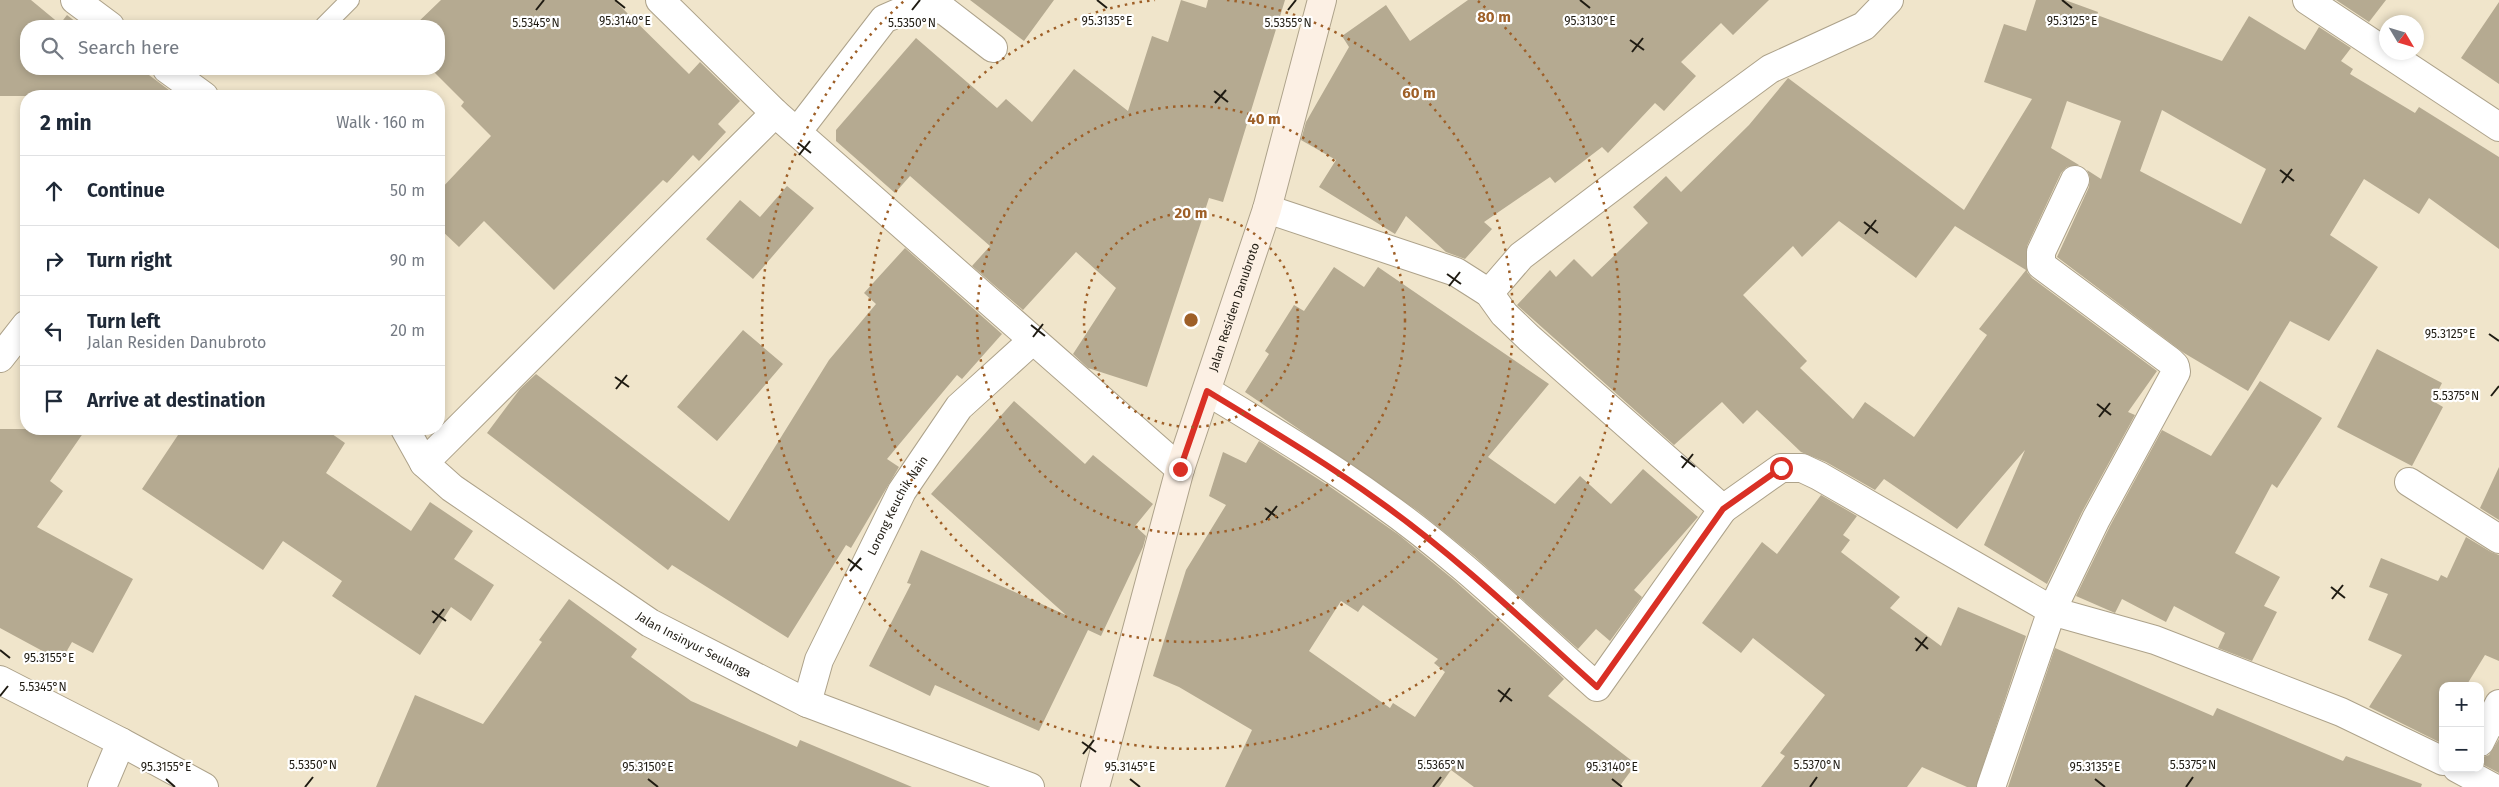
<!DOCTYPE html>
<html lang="en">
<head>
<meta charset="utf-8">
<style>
  :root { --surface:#fff; --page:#f2f2f3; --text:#1f2937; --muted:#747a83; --line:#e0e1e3 }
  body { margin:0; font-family:"Fira Sans",sans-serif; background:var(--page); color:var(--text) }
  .controls { position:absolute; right:15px; bottom:15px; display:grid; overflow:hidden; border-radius:10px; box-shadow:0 2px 8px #0003 }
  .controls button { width:45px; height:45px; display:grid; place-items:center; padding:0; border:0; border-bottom:1px solid var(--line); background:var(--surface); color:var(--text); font:25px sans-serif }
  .compass { position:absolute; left:2379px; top:15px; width:45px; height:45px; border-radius:50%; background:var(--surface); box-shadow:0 2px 8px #0003; rotate:128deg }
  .stop { position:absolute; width:15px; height:15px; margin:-11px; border:4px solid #d93025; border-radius:50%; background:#fff }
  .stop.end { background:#d93025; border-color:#fff; box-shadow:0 1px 5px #0008 }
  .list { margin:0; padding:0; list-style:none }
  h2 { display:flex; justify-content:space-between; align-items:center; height:65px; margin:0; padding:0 20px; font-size:21px }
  h2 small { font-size:16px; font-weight:400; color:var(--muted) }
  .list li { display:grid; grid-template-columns:32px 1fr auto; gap:15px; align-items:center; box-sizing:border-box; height:70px; padding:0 20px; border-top:1px solid var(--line) }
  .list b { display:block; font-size:19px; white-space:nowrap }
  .list p { margin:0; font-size:16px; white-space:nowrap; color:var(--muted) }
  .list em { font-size:16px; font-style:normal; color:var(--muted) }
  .icon { flex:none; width:28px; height:28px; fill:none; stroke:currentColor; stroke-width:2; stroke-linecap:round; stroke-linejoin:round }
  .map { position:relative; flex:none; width:2499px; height:787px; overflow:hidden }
  .search { position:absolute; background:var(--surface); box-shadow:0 2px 8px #0003; left:20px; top:20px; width:425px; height:55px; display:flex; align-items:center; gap:12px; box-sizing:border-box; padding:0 18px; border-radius:20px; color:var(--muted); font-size:19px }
  .panel { position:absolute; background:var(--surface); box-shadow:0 2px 8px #0003; left:20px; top:90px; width:425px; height:345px; border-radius:20px }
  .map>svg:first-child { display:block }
  .building { fill:#b5aa91; fill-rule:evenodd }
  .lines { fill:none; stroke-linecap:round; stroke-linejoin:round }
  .lane-casing { stroke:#ada28a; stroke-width:20 }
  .street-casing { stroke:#ada28a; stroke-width:30 }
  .secondary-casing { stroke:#ada28a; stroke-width:30 }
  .lane { stroke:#fff; stroke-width:18 }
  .street { stroke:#fff; stroke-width:28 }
  .secondary { stroke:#fcf0e4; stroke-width:28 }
  .route { stroke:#d93025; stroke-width:6 }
  .ticks { fill:none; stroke:#1f1b12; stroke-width:2 }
  .ring { fill:none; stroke:#9e5f27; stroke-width:2.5; stroke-dasharray:2.5 5 }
  .labels { text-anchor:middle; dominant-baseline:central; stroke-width:4.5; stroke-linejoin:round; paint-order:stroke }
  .street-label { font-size:12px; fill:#1f1b12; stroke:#fff }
  .ticks-label { font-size:12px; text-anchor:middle; fill:#1f1b12; stroke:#fff; stroke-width:4.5; stroke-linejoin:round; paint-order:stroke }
  .centre { fill:#9e5f27; stroke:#fff; stroke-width:2.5 }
  .ring-label { font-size:15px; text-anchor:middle; font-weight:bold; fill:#9e5f27; stroke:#fff; stroke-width:4.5; stroke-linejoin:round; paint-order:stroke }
</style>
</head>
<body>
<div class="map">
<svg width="2499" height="787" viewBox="0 0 2499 787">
  <rect width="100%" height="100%" fill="#f0e5cb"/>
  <path class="building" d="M0,0H31L60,24L67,15L81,26H26V69H141L177,96H0Z
    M441,0H614L689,74L700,62L740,101L718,124L726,132L699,161L693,155L667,183L663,180L554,290L484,221L459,247L439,228V191L491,136L461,106L464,102L431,69H439V26H414Z
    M970,0H1054L1024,41Z
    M1181,0L1206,8L1208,0H1285L1223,202L1209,198L1147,387L1088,368L1073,354L1116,288L1076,252L1023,310L972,266L990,246L910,176L895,193L836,141V130L916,38L997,108L1006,99L1032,122L1074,69L1128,111L1152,36L1168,42Z
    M1468,0H1769L1733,35L1721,23L1681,62L1696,76L1664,111L1655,103L1608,153L1602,147L1555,183L1550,177L1484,222L1492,229L1465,259L1446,252L1406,216L1395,234L1319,187L1336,160L1301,140L1306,122L1349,47L1342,36L1386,5L1410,41Z
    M2036,0H2065L2098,12L2097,15L2222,61L2249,16L2305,50L2319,27L2351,48L2341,61L2353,69L2350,74L2415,113L2419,107L2499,157V249L2429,198L2419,214L2364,179L2330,235L2378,267L2329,341L2290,321L2248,391L2184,353L2057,257L2089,187L2090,178L2087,170L2101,179L2121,121L2067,101L2051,148L2079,165L2067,167L2061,173L2027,246V272L2032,278L2157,371L2128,412L2135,415L2082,512L2047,584L1984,545L2025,450L1957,529L1884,479L1875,490L1826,462L1801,452L1757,410L1743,424L1722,402L1674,445L1517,305L1550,270L1556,277L1574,259L1592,277L1648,223L1633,207L1666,176L1681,192L1749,125L1788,78L1964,210L2032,99L1984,82L2004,24L2026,31ZM2162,110L2266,169L2241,224L2140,171ZM1839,221L1916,278L1955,226L2026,270L1979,329L1987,335L1914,437L1865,402L1853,419L1800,368L1807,361L1743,295L1793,246L1802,257Z
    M2336,0H2386L2369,22Z
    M2499,2V84L2461,58Z
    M787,186L814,208L753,279L706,239L740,200L760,217Z
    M905,248L1002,334L962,379L957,375L887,459L899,467L851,548L846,545L788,638L672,565L668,570L487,433L520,389L536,374L729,521L829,360L876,304L864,293Z
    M1334,267L1364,287L1378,267L1549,384L1488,457L1555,504L1580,476L1611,504L1643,469L1698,517L1634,590L1642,597L1610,641L1596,629L1578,649L1474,556L1418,511L1245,392L1269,354L1265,351L1294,305L1304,311Z
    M743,330L783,364L717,441L677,407Z
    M2377,349L2442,383L2433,401L2443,407L2412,466L2337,427Z
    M2260,381L2322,418L2277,488L2272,484L2235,553L2280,577L2264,606L2277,612L2252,661L2218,648L2225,633L2174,606L2166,622L2122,599L2115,613L2076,596L2110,526L2162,430L2211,456Z
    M1014,401L1085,464L1093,455L1153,504L1135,526L1146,536L1143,547L1101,636L1088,630L1039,731L935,685L930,696L869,666L911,584L907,583L921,550L1066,615L931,494Z
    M0,429H86L50,481L63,491L37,527L133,579L93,653L72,642L61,661L0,628Z
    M182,429H325L345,443L326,473L411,531L430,502L473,531L454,559L494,585L471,621L451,607L420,655L332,596L342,581L283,541L263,570L142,489Z
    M1259,441L1329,486L1399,535L1454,580L1558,673L1564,679L1548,696L1636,764L1619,787H1474L1451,770L1439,787H1225L1252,730L1179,687L1153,676L1186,570L1226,505L1209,496L1223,452L1246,463ZM1341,601L1358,612L1363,605L1438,659L1434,663L1445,672L1415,717L1393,703L1390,708L1309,651Z
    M2499,467V520L2480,508Z
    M1821,495L1857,516L1843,535L1850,540L1841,552L1900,597L1890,608L1941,646L1958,607L2026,636L1976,787H1967L1922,767L1907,787H1761L1785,756L1780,753L1825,695L1753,638L1741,653L1702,623L1762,542L1777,554Z
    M2466,537L2491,552L2499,555V661L2485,655L2466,686H2443V744L2369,707L2402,655L2368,640L2388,594L2369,587L2381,558L2438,581L2441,575L2447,578Z
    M569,599L637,649L631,657L691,701L797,747L800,740L912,787H376L415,695L483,724L542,642L539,640Z
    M2055,648L2213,716L2217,708L2343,761L2346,756L2422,784L2421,787H2008Z
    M2499,739V773L2480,763V758L2489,755Z"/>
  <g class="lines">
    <defs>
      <path id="lane" d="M324,26L350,0"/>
      <g id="street">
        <path d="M75,0L110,26"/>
        <path d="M660,0L775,113L1180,469"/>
        <path d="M2307,0L2499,127"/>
        <path d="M167,69L204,96"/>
        <path d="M797,132L884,19L912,7L927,6L945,11L993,48"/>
        <path d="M1267,209L1456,272L1489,293L1504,314L1529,338L1723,509L1781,468H1802L1819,476L2055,612L2155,640L2341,712L2443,761"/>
        <path d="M1489,293L1521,256L1698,122L1770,69L1864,26L1889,0"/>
        <path d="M0,358L26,325"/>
        <path d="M1207,391C1266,427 1325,462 1380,502C1457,556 1527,625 1597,687L1723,509"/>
        <path id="s1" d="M405,429L424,463L452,488L650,623L807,703L1030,787"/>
        <path d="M424,463L775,113"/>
        <path d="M2409,482L2499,539"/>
        <path d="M0,680L121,742L102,787"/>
        <path id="s2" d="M807,703L819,660L902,491L959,407L1033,340"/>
        <path d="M121,742L204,787"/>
        <path d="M2480,742L2499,704"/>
        <path d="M2457,768L2492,787"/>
        <path d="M1991,787L2052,610L2096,519L2176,372L2175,366L2170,361L2041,265V252L2075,180"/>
      </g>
      <g id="secondary">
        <path id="s3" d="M1095,787L1180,469L1267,209L1322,0"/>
      </g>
    </defs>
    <use href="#lane" class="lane-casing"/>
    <use href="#street" class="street-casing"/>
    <use href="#secondary" class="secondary-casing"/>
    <use href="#lane" class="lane"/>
    <use href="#street" class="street"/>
    <use href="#secondary" class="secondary"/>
  </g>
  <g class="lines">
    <path class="route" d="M1180,469L1207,391C1266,427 1325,462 1380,502C1456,556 1528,625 1597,687L1723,509L1781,468"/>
  </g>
  <path class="ticks" d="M615,0L625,8M1097,0L1107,8M1580,0L1590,8M2062,0L2072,8M536,10L544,0M912,10L920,0M1288,10L1296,0M1630,40L1644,50M1632,52L1643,38M1214,91L1228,102M1215,103L1226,90M798,143L811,153M799,155L810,141M2280,170L2294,181M2282,183L2292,169M1864,222L1878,233M1865,234L1876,220M1447,274L1461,284M1449,286L1460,272M1031,325L1045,336M2489,334L2499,341M1033,337L1043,324M615,377L629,387M616,389L627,375M2491,396L2499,386M2097,404L2111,415M2099,417L2110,403M1681,456L1695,467M1682,468L1693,454M1265,508L1278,518M1266,520L1277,506M848,559L862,570M850,571L861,558M2331,587L2345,598M2332,599L2343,585M432,611L446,621M433,623L444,609M1915,638L1928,649M0,650L10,658M1916,651L1927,637M1498,690L1512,701M0,696L8,686M1500,702L1510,688M1082,742L1096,752M1083,754L1094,740M166,779L175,787M648,779L658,787M1130,779L1140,787M1612,779L1622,787M2095,779L2105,787M305,787L313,777M1433,787L1441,777M1810,787L1817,777M2186,787L2193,777"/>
  <g class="ring">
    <circle cx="1191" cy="320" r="107"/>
    <circle cx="1191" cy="320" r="214"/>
    <path d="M1227 0A322 322 0 1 1 1155 0"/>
    <path d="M1478 1A429 429 0 1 1 904 1"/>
  </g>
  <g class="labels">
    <g class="street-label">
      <text stroke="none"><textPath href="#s3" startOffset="500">Jalan Residen Danubroto</textPath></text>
      <text stroke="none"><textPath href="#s2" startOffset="218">Lorong Keuchik Nain</textPath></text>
      <text stroke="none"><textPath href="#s1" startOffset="365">Jalan Insinyur Seulanga</textPath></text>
    </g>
  </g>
  <g class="ticks-label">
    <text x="625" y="25">95.3140°E</text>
    <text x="1107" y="25">95.3135°E</text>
    <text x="1590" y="25">95.3130°E</text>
    <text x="2072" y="25">95.3125°E</text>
    <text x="536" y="27">5.5345°N</text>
    <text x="912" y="27">5.5350°N</text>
    <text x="1288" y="27">5.5355°N</text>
    <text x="2450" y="338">95.3125°E</text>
    <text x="2456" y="400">5.5375°N</text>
    <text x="49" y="662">95.3155°E</text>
    <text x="43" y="691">5.5345°N</text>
    <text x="313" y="769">5.5350°N</text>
    <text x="1441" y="769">5.5365°N</text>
    <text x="1817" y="769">5.5370°N</text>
    <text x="2193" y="769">5.5375°N</text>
    <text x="166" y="771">95.3155°E</text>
    <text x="648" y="771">95.3150°E</text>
    <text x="1130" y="771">95.3145°E</text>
    <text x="1612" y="771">95.3140°E</text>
    <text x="2095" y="771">95.3135°E</text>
  </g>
  <circle cx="1191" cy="320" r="8" class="centre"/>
  <g class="ring-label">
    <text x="1494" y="22">80 m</text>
    <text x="1419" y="98">60 m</text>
    <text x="1264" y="124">40 m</text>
    <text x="1191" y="218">20 m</text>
  </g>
</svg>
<div class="controls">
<button>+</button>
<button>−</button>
</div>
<svg class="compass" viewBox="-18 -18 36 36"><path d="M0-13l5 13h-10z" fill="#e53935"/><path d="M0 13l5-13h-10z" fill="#747a83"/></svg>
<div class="stop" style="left:1781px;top:468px"></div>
<div class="stop end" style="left:1180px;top:469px"></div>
<div class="search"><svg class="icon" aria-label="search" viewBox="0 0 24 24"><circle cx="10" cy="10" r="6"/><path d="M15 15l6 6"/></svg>Search here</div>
<section class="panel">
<h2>2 min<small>Walk · 160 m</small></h2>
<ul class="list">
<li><svg class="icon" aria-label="ahead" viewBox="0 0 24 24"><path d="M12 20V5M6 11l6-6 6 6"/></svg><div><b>Continue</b></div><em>50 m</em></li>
<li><svg class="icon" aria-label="right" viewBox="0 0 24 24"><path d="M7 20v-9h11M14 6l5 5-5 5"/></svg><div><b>Turn right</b></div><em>90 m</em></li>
<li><svg class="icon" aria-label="left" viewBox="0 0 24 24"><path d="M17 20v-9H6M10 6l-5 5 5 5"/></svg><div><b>Turn left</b><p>Jalan Residen Danubroto</p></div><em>20 m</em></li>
<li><svg class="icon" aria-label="arrive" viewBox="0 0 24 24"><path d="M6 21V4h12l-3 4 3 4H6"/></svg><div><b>Arrive at destination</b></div></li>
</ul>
</section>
</div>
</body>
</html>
